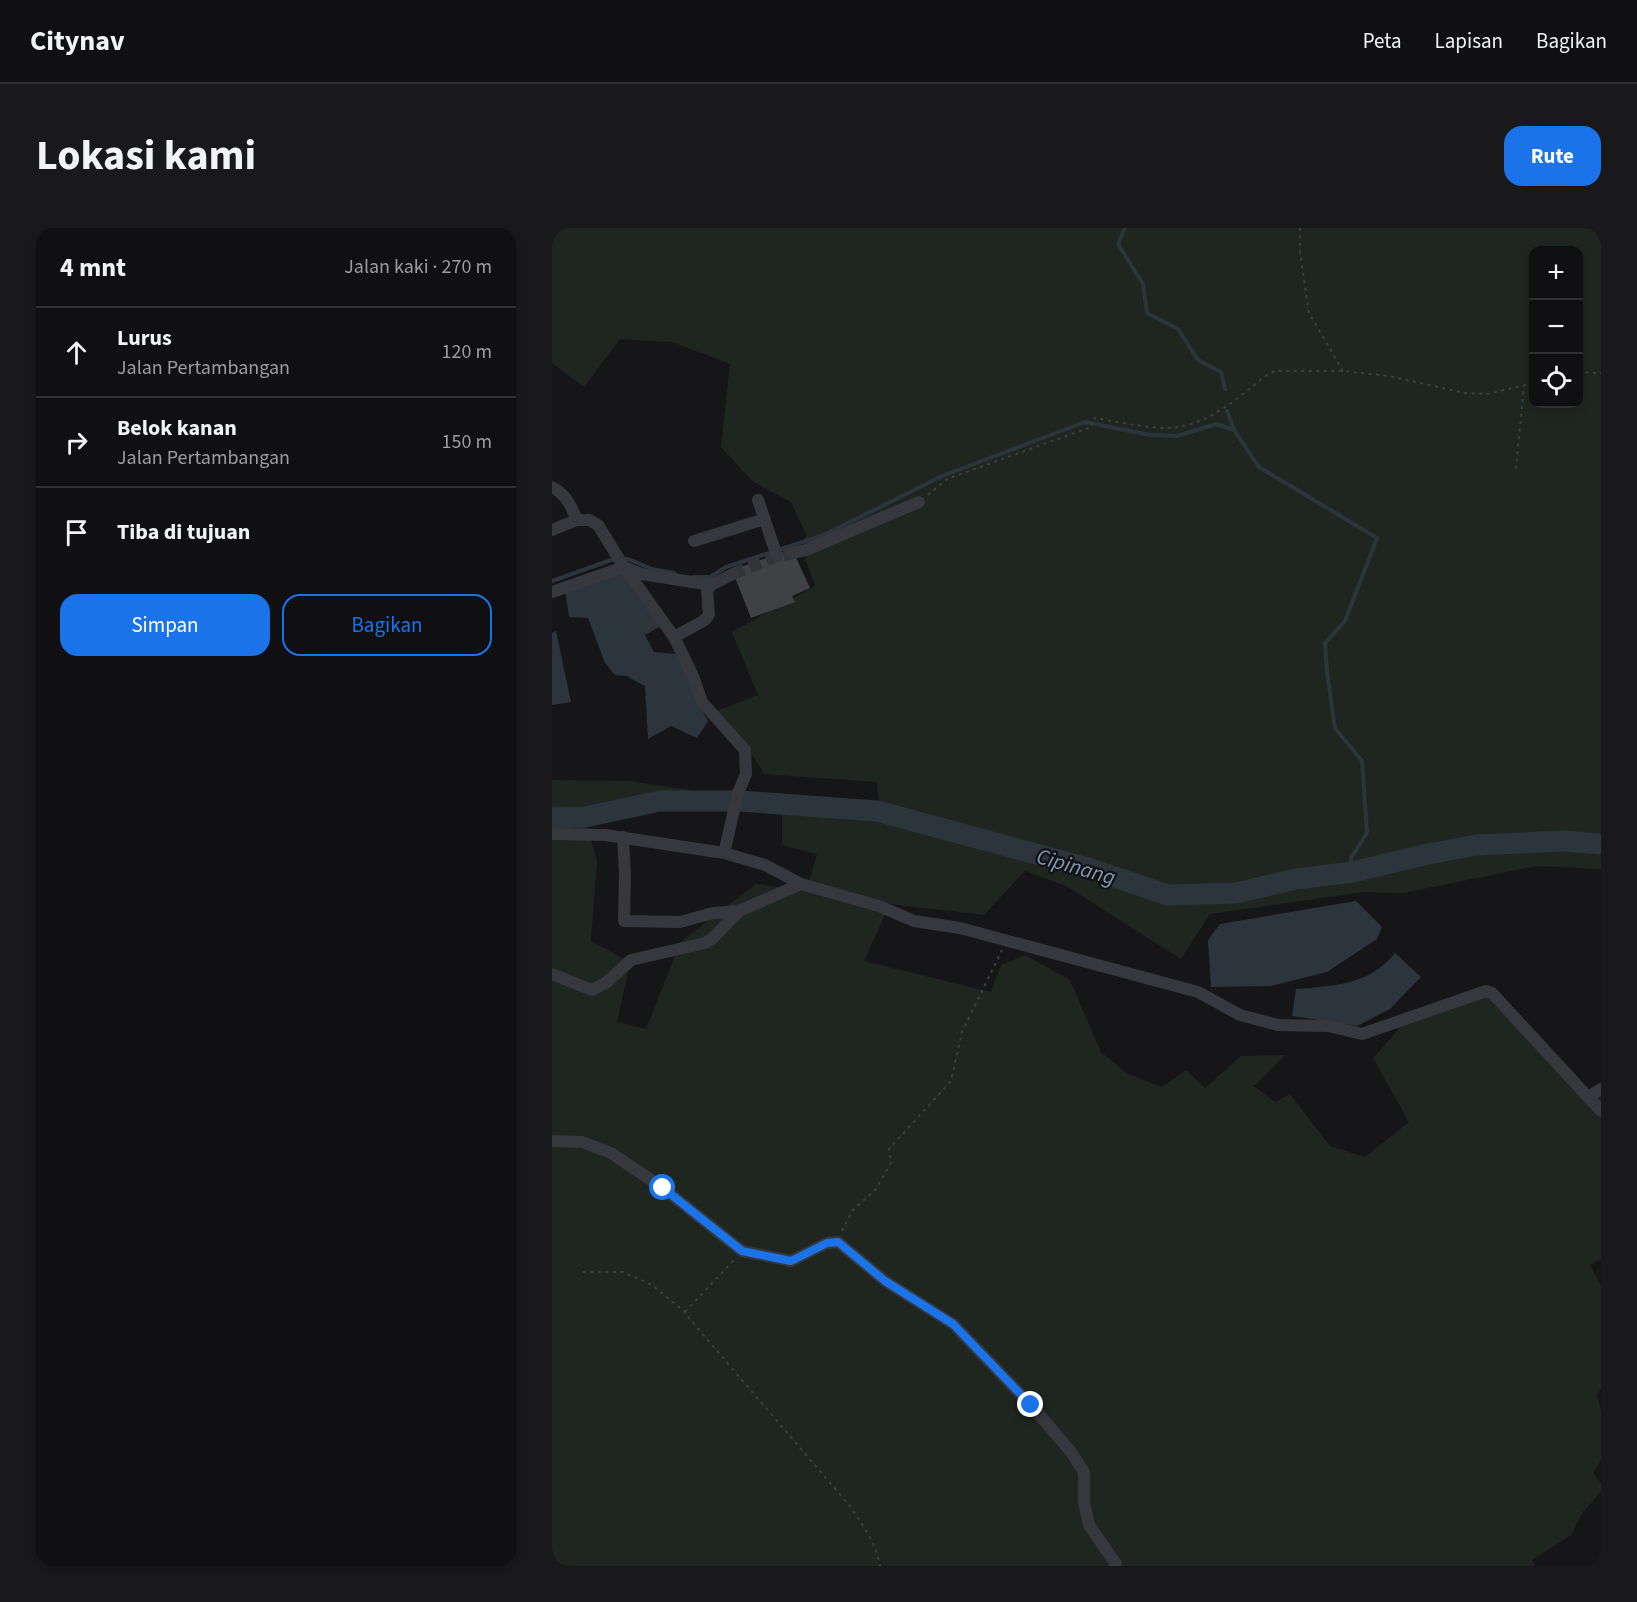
<!DOCTYPE html>
<html lang="id">
<head>
<meta charset="utf-8">
<style>
  :root { --surface:#101012; --page:#19191b; --text:#f1f3f6; --muted:#9c9d9f; --line:#303032; --accent:#1a73e8 }
  body { margin:0; font-family:"Source Sans 3",sans-serif; background:var(--page); color:var(--text) }
  .controls { position:absolute; right:18px; top:18px; display:grid; overflow:hidden; border-radius:12px; box-shadow:0 3px 9px #0003 }
  .controls button { width:54px; height:54px; display:grid; place-items:center; padding:0; border:0; border-bottom:2px solid var(--line); background:var(--surface); color:var(--text); font:30px sans-serif }
  .stop { position:absolute; width:18px; height:18px; margin:-14px; border:4px solid #1a73e8; border-radius:50%; background:#fff }
  .stop.end { background:#1a73e8; border-color:#fff; box-shadow:0 2px 6px #0008 }
  .list { margin:0; padding:0; list-style:none }
  h2 { display:flex; justify-content:space-between; align-items:center; height:78px; margin:0; padding:0 24px; font-size:26px }
  h2 small { font-size:20px; font-weight:400; color:var(--muted) }
  .list li { display:grid; grid-template-columns:39px 1fr auto; gap:18px; align-items:center; box-sizing:border-box; height:90px; padding:0 24px; border-top:2px solid var(--line) }
  .list b { display:block; font-size:22px; white-space:nowrap }
  .list p { margin:0; font-size:20px; white-space:nowrap; color:var(--muted) }
  .list em { font-size:20px; font-style:normal; color:var(--muted) }
  .actions { display:flex; gap:12px; padding:18px 24px }
  .actions a { flex:1; padding:14px 0; border:2px solid var(--accent); border-radius:18px; text-align:center; font-size:21px; color:var(--accent) }
  .actions .main { background:var(--accent); color:#fff }
  .icon { flex:none; width:33px; height:33px; fill:none; stroke:currentColor; stroke-width:2; stroke-linecap:round; stroke-linejoin:round }
  .map { position:relative; flex:none; width:1049px; height:1338px; overflow:hidden; border-radius:18px }
  header { display:flex; align-items:center; gap:36px; box-sizing:border-box; height:84px; padding:0 30px; background:var(--surface); border-bottom:2px solid var(--line) }
  header strong { font-size:28px }
  nav { display:flex; gap:33px; margin-inline-start:auto; font-size:21px }
  .intro { display:flex; align-items:center; justify-content:space-between; box-sizing:border-box; height:144px; padding:0 36px }
  h1 { margin:0; font-size:42px }
  .button { padding:15px 27px; border-radius:18px; background:var(--accent); color:#fff; font-size:21px; font-weight:700 }
  main { display:flex; gap:36px; padding:0 36px }
  aside { flex:1; background:var(--surface); border-radius:18px; box-shadow:0 3px 9px #0003 }
  .map>svg:first-child { display:block }
  .green { fill:#1e261f; fill-rule:evenodd }
  .water { fill:#2c353c }
  .lines { fill:none; stroke-linecap:round; stroke-linejoin:round }
  .stream { stroke:#2c353c; stroke-width:4 }
  .river { stroke:#2c353c; stroke-width:21 }
  .building { fill:#404145 }
  .street-tunnel { stroke:#333438; stroke-width:12; stroke-dasharray:12 6; stroke-linecap:butt }
  .path { stroke:#3d3f44; stroke-width:2; stroke-dasharray:3 4.5; stroke-linecap:butt }
  .street { stroke:#37383d; stroke-width:12 }
  .route { stroke:#1a73e8; stroke-width:8 }
  .labels { text-anchor:middle; dominant-baseline:central; stroke-width:4.5; stroke-linejoin:round; paint-order:stroke }
  .water-label { font-size:22px; font-style:italic; fill:#7f9bb3; stroke:#111113 }
</style>
</head>
<body>
<header>
<strong>Citynav</strong>
<nav><a>Peta</a><a>Lapisan</a><a>Bagikan</a></nav>
</header>
<div class="intro"><h1>Lokasi kami</h1><a class="button">Rute</a></div>
<main>
<aside>
<h2>4 mnt<small>Jalan kaki · 270 m</small></h2>
<ul class="list">
<li><svg class="icon" aria-label="ahead" viewBox="0 0 24 24"><path d="M12 20V5M6 11l6-6 6 6"/></svg><div><b>Lurus</b><p>Jalan Pertambangan</p></div><em>120 m</em></li>
<li><svg class="icon" aria-label="right" viewBox="0 0 24 24"><path d="M7 20v-9h11M14 6l5 5-5 5"/></svg><div><b>Belok kanan</b><p>Jalan Pertambangan</p></div><em>150 m</em></li>
<li><svg class="icon" aria-label="arrive" viewBox="0 0 24 24"><path d="M6 21V4h12l-3 4 3 4H6"/></svg><div><b>Tiba di tujuan</b></div></li>
</ul>
<div class="actions"><a class="main">Simpan</a><a>Bagikan</a></div>
</aside>
<div class="map">
<svg width="1049" height="1338" viewBox="0 0 1049 1338">
  <rect width="100%" height="100%" fill="#161618"/>
  <path class="green" d="M0,0H1049V641L985,638L851,665L812,664L658,686L629,731L514,658L473,643L432,687L338,676L312,733L439,764L449,737L473,727L518,752L549,824L576,846L610,859L634,842L653,860L689,828L733,827L702,858L723,874L738,866L778,918L813,929L857,894L821,830L863,783L937,761L1038,871L1049,865V1031L1038,1037L1049,1058V1161L1045,1166L1049,1183V1232L1041,1245L1049,1255V1264L1030,1285L1019,1307L980,1332L983,1338H0V552L77,553L138,562L136,579L101,580L34,595L45,633L39,713L78,734L65,794L94,801L129,713L204,656L254,663L265,626L230,617V570L327,578L325,554L212,546L196,520L162,484L206,467L180,404L263,358L252,328L254,306L239,274L200,253L169,219L178,136L120,114L68,111L32,159L0,135ZM981,22H1026V176H981Z"/>
  <path class="water" d="M63,340L102,376L112,396L93,407L102,424L124,426L132,435L143,471L156,493L145,510L119,498L96,511L93,458L74,448L63,447L53,435L36,390L17,389L13,361Z
    M4,403L19,474L0,477V405Z
    M804,673L830,699L825,711L775,744L719,758L659,759L656,712L668,696Z
    M843,725L869,749L838,781L805,798L740,788L744,761C781,758 818,757 843,725Z"/>
  <g class="lines">
    <path class="stream" d="M573,0L566,16L591,56L595,85L626,101L646,132L669,144L673,161
      M675,183L682,202
      M141,349H158L174,339L272,307L390,248L533,194L598,207L625,208L664,196L682,202L707,239L825,310L793,393L773,415L775,444L783,500L810,533L815,605L799,630L801,644
      M0,353L59,332L76,331L100,341L122,345"/>
    <path class="river" d="M0,590L33,589L108,573H188L325,583L539,641L616,667L684,665L744,651L801,644L871,627L924,617L1012,613L1049,616"/>
  </g>
  <path class="building" d="M240,321L258,360L240,368L243,374L199,390L180,342Z"/>
  <g class="lines">
    <path class="street-tunnel" d="M181,346L225,328L241,325"/>
    <path class="path" d="M748,0V24L757,85L791,143
      M1026,144L1049,145
      M964,241L972,158
      M376,267L395,251L539,199L541,190C563,193 593,200 615,200C656,199 685,170 716,146L723,143H791L837,148L913,165L936,166L981,155
      M290,1003L300,983L324,961L339,935L337,921L399,853L410,804L450,722
      M31,1044H71L100,1057L133,1084L136,1089L297,1277C310,1296 324,1314 328,1338
      M133,1084L182,1032"/>
    <path class="street" d="M0,259C14,266 19,278 25,292
      M206,272L225,328
      M0,302L25,292H37L46,297L72,339L122,409L141,448L150,474L193,522L194,546L186,565L172,625
      M142,313L213,291
      M241,325L254,322L367,274
      M0,364L72,339L90,346L159,357
      M122,409L153,392L157,386L155,363L159,357L181,346
      M0,606L53,607L172,625L213,637L249,656L327,678L362,693L408,700L646,764L688,787L726,797L776,798L810,806L934,763L940,765L1049,883
      M71,609L73,646L72,693L128,694L161,685L187,683
      M0,746L40,762L55,754L79,732L153,715L160,711L187,683L249,656
      M1036,869L1049,861
      M0,913L30,914L59,925L111,960L190,1023L239,1033L275,1015L286,1014L333,1053L401,1096L479,1177L519,1224L532,1244V1274L537,1297L564,1336L563,1338"/>
  </g>
  <g class="lines">
    <path class="route" d="M111,960L190,1023L239,1033L275,1015L286,1014L333,1053L401,1096L479,1177"/>
  </g>
  <g class="labels">
    <g class="water-label">
      <text transform="translate(524 639) rotate(16)">Cipinang</text>
    </g>
  </g>
</svg>
<div class="controls">
<button>+</button>
<button>−</button>
<button><svg class="icon" aria-label="locate" viewBox="0 0 24 24"><circle cx="12" cy="12" r="6"/><path d="M12 2v4M12 18v4M2 12h4M18 12h4"/></svg></button>
</div>
<div class="stop" style="left:111px;top:960px"></div>
<div class="stop end" style="left:479px;top:1177px"></div>
</div>
</main>
</body>
</html>
